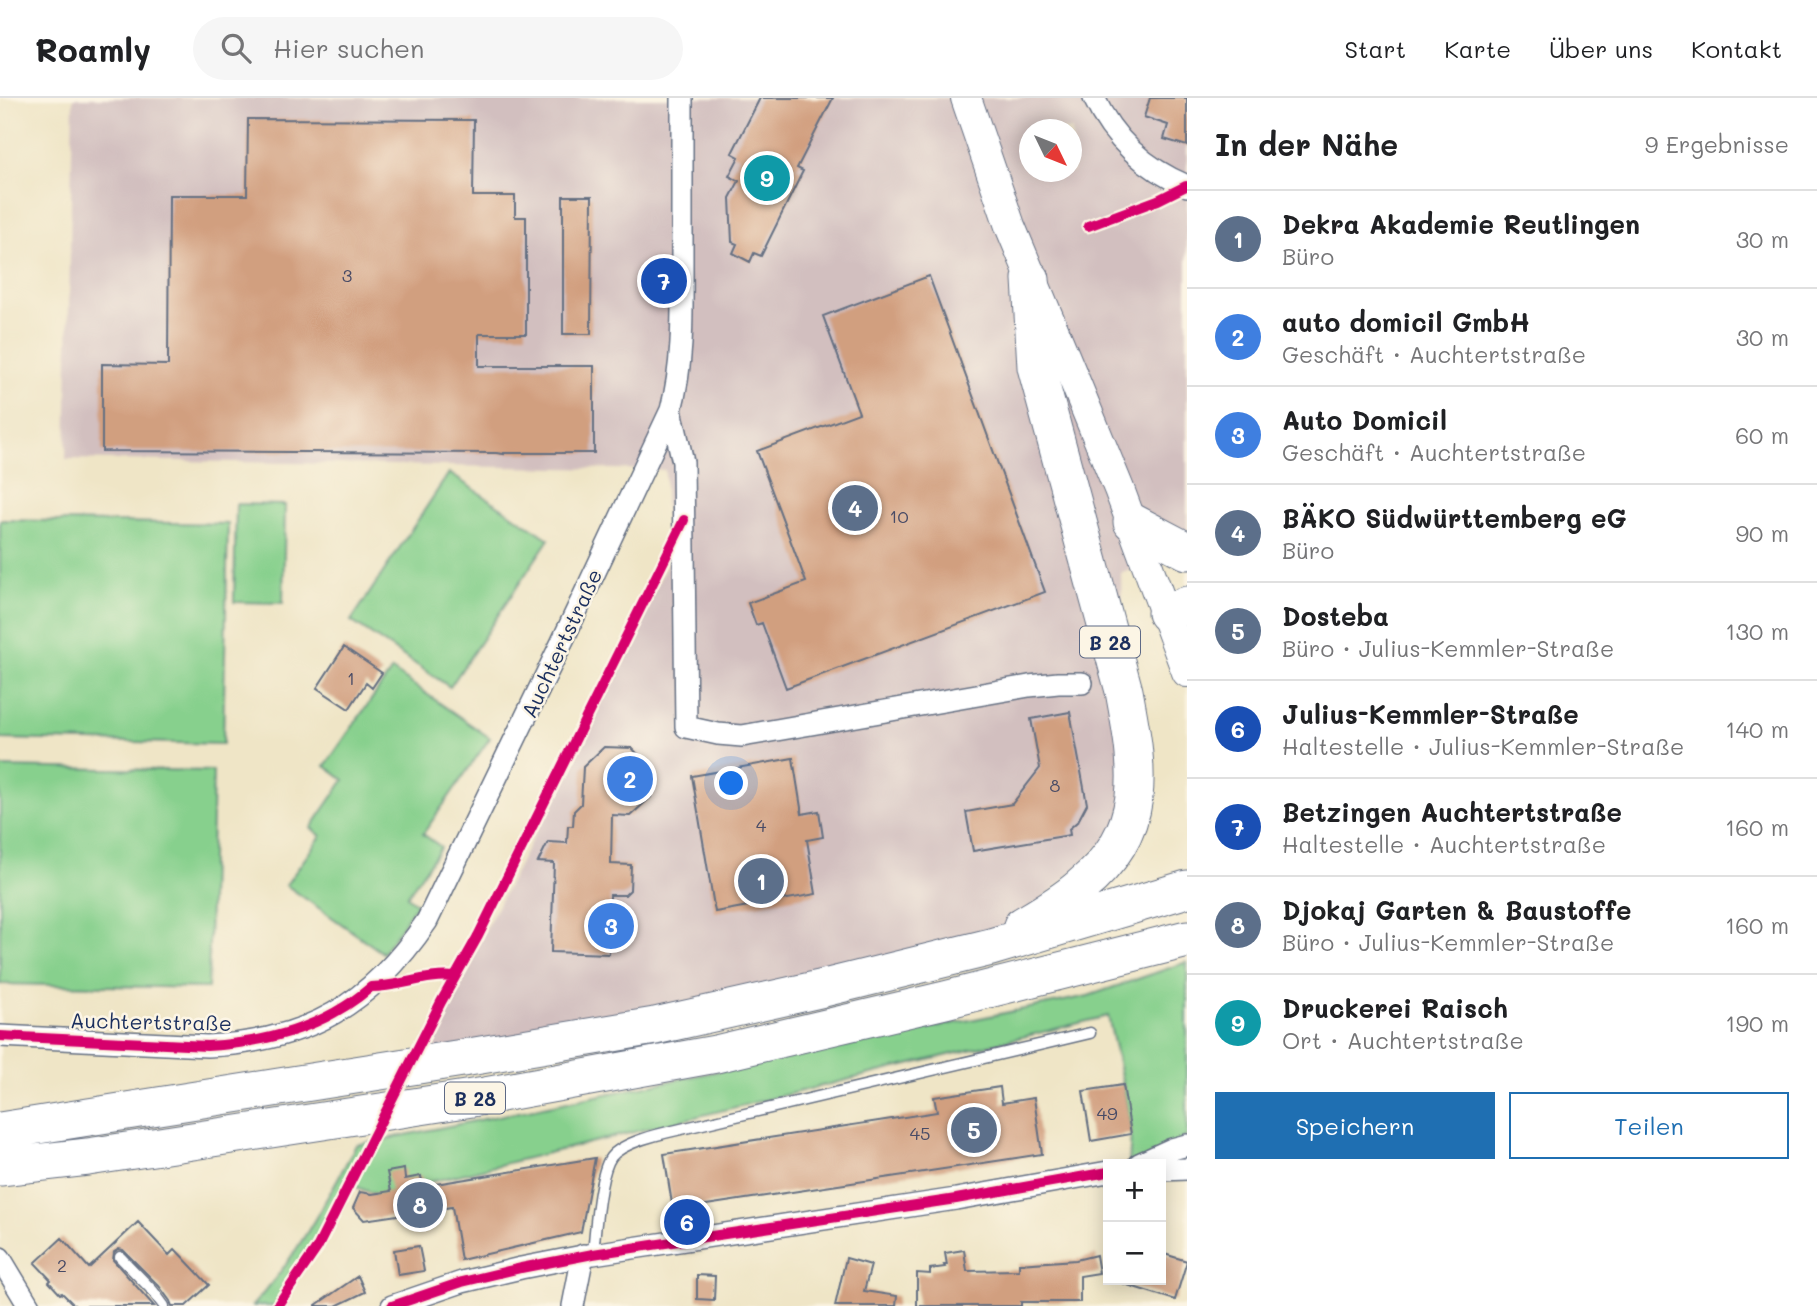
<!DOCTYPE html>
<html lang="de">
<head>
<meta charset="utf-8">
<style>
  :root { --surface:#fff; --page:#f6f6f6; --text:#202124; --muted:#757577; --line:#e0e0e0; --accent:#1f6fb2 }
  body { margin:0; font-family:Mali,sans-serif; background:var(--page); color:var(--text) }
  .controls { position:absolute; right:21px; bottom:21px; display:grid; overflow:hidden; border-radius:0px; box-shadow:0 4px 18px #0003 }
  .controls button { width:63px; height:63px; display:grid; place-items:center; padding:0; border:0; border-bottom:2px solid var(--line); background:var(--surface); color:var(--text); font:35px sans-serif }
  .compass { position:absolute; left:1019px; top:21px; width:63px; height:63px; border-radius:50%; background:var(--surface); box-shadow:0 4px 18px #0003; rotate:133deg }
  .you { position:absolute; left:732px; top:686px; width:24px; height:24px; margin:-18px; border:5px solid #fff; border-radius:50%; background:#1a73e8; box-shadow:0 0 0 10px #1a73e833 }
  .badge { display:grid; place-items:center; width:46px; height:46px; border-radius:50%; background:var(--accent); color:#fff; font-size:23px; font-weight:700 }
  .pin { position:absolute; translate:-50% -50%; border:4px solid #fff; box-shadow:0 2px 7px #0006 }
  .list { margin:0; padding:0; list-style:none }
  h2 { display:flex; justify-content:space-between; align-items:center; height:91px; margin:0; padding:0 28px; font-size:30px }
  h2 small { font-size:23px; font-weight:400; color:var(--muted) }
  .list li { display:grid; grid-template-columns:46px 1fr auto; gap:21px; align-items:center; box-sizing:border-box; height:98px; padding:0 28px; border-top:2px solid var(--line) }
  .list b { display:block; font-size:26px; white-space:nowrap }
  .list p { margin:0; font-size:23px; white-space:nowrap; color:var(--muted) }
  .list em { font-size:23px; font-style:normal; color:var(--muted) }
  .actions { display:flex; gap:14px; padding:21px 28px }
  .actions a { flex:1; padding:16px 0; border:2px solid var(--accent); border-radius:0px; text-align:center; font-size:24px; color:var(--accent) }
  .actions .main { background:var(--accent); color:#fff }
  .icon { flex:none; width:38px; height:38px; fill:none; stroke:currentColor; stroke-width:2; stroke-linecap:round; stroke-linejoin:round }
  .map { position:relative; flex:none; width:1187px; height:1208px; overflow:hidden }
  header { display:flex; align-items:center; gap:42px; box-sizing:border-box; height:98px; padding:0 35px; background:var(--surface); border-bottom:2px solid var(--line) }
  header strong { font-size:33px }
  nav { display:flex; gap:38px; margin-inline-start:auto; font-size:24px }
  .search { width:490px; height:63px; background:var(--page); display:flex; align-items:center; gap:18px; box-sizing:border-box; padding:0 24px; border-radius:38px; color:var(--muted); font-size:26px }
  main { display:flex }
  aside { flex:1; background:var(--surface) }
  .map>svg:first-child { display:block }
  .industrial { fill:#d2bfbf; fill-rule:evenodd }
  .green { fill:#87d08d; stroke:#518076; stroke-width:2 }
  .building { fill:#d19f7f }
  .lines { fill:none; stroke-linecap:round; stroke-linejoin:round }
  .lane-casing { stroke:#656f82; stroke-width:13 }
  .street-casing { stroke:#656f82; stroke-width:24 }
  .secondary-casing { stroke:#656f82; stroke-width:32 }
  .highway-casing { stroke:#656f82; stroke-width:39 }
  .lane { stroke:#fff; stroke-width:10 }
  .street { stroke:#fff; stroke-width:21 }
  .secondary { stroke:#fff; stroke-width:30 }
  .highway { stroke:#fff; stroke-width:37 }
  .cycleway-casing { stroke:#fcf5e5; stroke-width:15 }
  .cycleway { stroke:#d6006c; stroke-width:10 }
  .labels { text-anchor:middle; dominant-baseline:central; stroke-width:5; stroke-linejoin:round; paint-order:stroke }
  .number-label { font-size:18px; fill:#484b66 }
  .shield { fill:#fcf5e5; stroke:#5e6a86; stroke-width:2 }
  .shield-label { font-size:19px; font-weight:bold; fill:#1b2f5e }
  .street-label { font-size:21px; fill:#1b2f5e; stroke:#fcf5e5 }
</style>
</head>
<body>
<header>
<strong>Roamly</strong>
<div class="search"><svg class="icon" aria-label="search" viewBox="0 0 24 24"><circle cx="10" cy="10" r="6"/><path d="M15 15l6 6"/></svg>Hier suchen</div>
<nav><a>Start</a><a>Karte</a><a>Über uns</a><a>Kontakt</a></nav>
</header>
<main>
<div class="map">
<svg width="1187" height="1208" viewBox="0 0 1187 1208">
  <rect width="100%" height="100%" fill="#fcf5e5"/>
  <filter id="ink" filterUnits="userSpaceOnUse"><feTurbulence type="fractalNoise" baseFrequency=".0143" numOctaves="2"/><feDisplacementMap in="SourceGraphic" scale="14" xChannelSelector="R" yChannelSelector="G"/><feConvolveMatrix kernelMatrix="1 2 1 2 8 2 1 2 1" color-interpolation-filters="sRGB"/></filter>
  <filter id="wash" filterUnits="userSpaceOnUse"><feTurbulence type="fractalNoise" baseFrequency=".00686" numOctaves="4" result="noise"/><feDisplacementMap in="SourceGraphic" scale="28" xChannelSelector="R" yChannelSelector="G"/><feGaussianBlur stdDeviation="1.57" result="paint"/><feColorMatrix in="noise" values="0 0 0 0 0 0 0 0 0 0 0 0 0 0 0 0 0 1.4 0 .05"/><feComposite in="paint" operator="in"/></filter>
  <g filter="url(#wash)">
    <rect width="100%" height="100%" fill="#efe5c6"/>
    <path class="industrial" d="M73,0H1187V457L1121,475L1124,593L1130,720L991,849L414,968L539,728L666,468L665,372L66,361ZM1030,32H1072V74H1030Z"/>
    <path class="green" d="M449,375L549,441L450,589L351,523Z
      M236,406L285,407L283,505L234,504Z
      M0,422L228,426L223,646L0,641Z
      M392,572L490,640L423,736L441,749L407,798L417,806L383,855L286,787L321,738L311,730L344,682L325,668Z
      M0,669L213,673L208,890L0,886Z
      M1187,864V1037C1172,1052 1151,1066 1129,1066L1131,1036L1123,987L1108,918L377,1097L349,1086L317,1150L277,1208H252C296,1161 326,1103 356,1047L1088,898Z"/>
    <g id="blocks">
      <path class="building" d="M760,0H833L797,70L803,73L761,158L754,155L750,164L733,155L737,146L732,144L730,100L739,83L729,78L739,59L732,55Z
        M1150,0H1187V48L1164,41L1168,27L1144,19Z
        M248,21L474,22L473,98H515V119H526V236H479V268H594V355H504V356L496,355L102,353V266L168,267L169,97H247Z
        M563,98H592L591,236H563Z
        M929,178L1045,494L786,590L762,525L756,527L748,505L806,484L757,353L859,315L823,218Z
        M344,549L382,575L372,590L366,585L349,611L317,590Z
        M1070,614L1087,706L1078,723L1069,731L1070,737L973,753L966,714L1012,706L1040,670L1031,621Z
        M604,649L632,650L652,671L651,699L630,718L612,717L611,766L631,767L630,792L625,797H610L609,856L551,854L554,765L538,764L548,744L567,745L568,728H573L574,713L581,706L583,669Z
        M793,660L802,716L819,713L823,739L807,742L816,796L715,814L692,678Z
        M1123,987L1131,1036L1091,1043L1083,993Z
        M1000,989L1002,1005L1034,1000L1042,1056L673,1112L664,1056L937,1014L934,999Z
        M595,1060L581,1134L461,1162L452,1109L364,1122L353,1110L360,1094L372,1096L391,1093L387,1074L404,1071L405,1081L421,1078L423,1088Z
        M138,1124L169,1157L175,1151L209,1187L186,1208H172L170,1203L159,1188L123,1152L119,1151L114,1154L113,1162L154,1208H75L62,1195L60,1196L49,1184L51,1182L35,1165L62,1140L89,1170Z
        M419,1148L424,1173L398,1177L394,1152Z
        M964,1152L967,1173L1019,1172V1166L1076,1162L1096,1157L1099,1175L1080,1178V1204H1021V1208H917V1175L930,1176V1171L945,1169L944,1167H947L945,1155Z
        M1161,1155L1187,1163L1175,1202L1124,1186V1182H1161Z
        M846,1160L871,1167L864,1193L897,1198L896,1208H835Z
        M697,1177L715,1178L714,1202L697,1201Z
        M358,1178L365,1194L336,1208H316V1207Z"/>
    </g>
  </g>
  <g filter="url(#ink)">
    <use href="#blocks" fill-opacity="0" stroke="#656f82" stroke-width="2"/>
    <g class="lines">
      <defs>
        <path id="lane" d="M593,1156C595,1134 599,1075 611,1059C623,1044 659,1036 677,1032L1090,935
          M120,1159L153,1193L164,1208"/>
        <path id="street" d="M1094,0C1113,41 1146,71 1187,88
          M671,312L683,364L686,629L718,636L742,638L1029,588L1058,585H1082
          M0,938L207,948C309,943 370,907 427,823L561,546L671,312C684,263 682,213 682,162C682,108 682,54 682,0
          M1139,1066L1172,1051L1187,1047
          M1161,1072L1187,1071
          M0,1160L29,1208
          M392,1208L462,1184L521,1170L593,1156L956,1101L1108,1074
          M573,1208L583,1157"/>
        <path id="secondary" d="M966,0L1010,128L1076,286L1119,391L1187,574"/>
        <path id="highway" d="M1132,424L1187,453
          M1166,515L1187,507
          M1022,828C1042,816 1063,804 1080,789C1150,732 1139,673 1124,593L1036,269L1031,181
          M0,1033L469,959L655,928L824,890L991,849L1187,791
          M0,1069L88,1059L485,998L716,956L945,902L1187,841"/>
      </defs>
      <use href="#lane" class="lane-casing"/>
      <use href="#street" class="street-casing"/>
      <use href="#secondary" class="secondary-casing"/>
      <use href="#highway" class="highway-casing"/>
      <use href="#lane" class="lane"/>
      <use href="#street" class="street"/>
      <use href="#secondary" class="secondary"/>
      <use href="#highway" class="highway"/>
      <defs>
        <path id="cycleway" d="M1088,128L1158,102L1186,88
          M0,938L207,948C267,945 325,929 371,889C400,889 426,876 455,879
          M277,1208L317,1150L441,904L478,838L684,422
          M392,1208L462,1184L521,1170L593,1156L956,1101L1108,1074"/>
      </defs>
      <use href="#cycleway" class="cycleway-casing"/>
      <use href="#cycleway" class="cycleway"/>
    </g>
  </g>
  <g class="labels">
    <g class="number-label">
      <text x="347" y="177">3</text>
      <text x="899" y="418">10</text>
      <text x="351" y="580">1</text>
      <text x="1055" y="687">8</text>
      <text x="761" y="727">4</text>
      <text x="1107" y="1015">49</text>
      <text x="920" y="1035">45</text>
      <text x="62" y="1167">2</text>
    </g>
    <g class="shield">
      <rect x="1080" y="528.5" width="60" height="31" rx="5"/>
      <rect x="445" y="984.5" width="60" height="31" rx="5"/>
    </g>
    <g class="shield-label">
      <text x="1110" y="544">B 28</text>
      <text x="475" y="1000">B 28</text>
    </g>
    <g class="street-label">
      <text transform="translate(561 545) rotate(-65)">Auchtertstraße</text>
      <text transform="translate(151 923) rotate(1)">Auchtertstraße</text>
    </g>
  </g>
</svg>
<div class="controls">
<button>+</button>
<button>−</button>
</div>
<svg class="compass" viewBox="-18 -18 36 36"><path d="M0-13l5 13h-10z" fill="#e53935"/><path d="M0 13l5-13h-10z" fill="#757577"/></svg>
<div class="you"></div>
<div class="pin badge" style="left:761px;top:783px;background:#5c6f8a">1</div>
<div class="pin badge" style="left:630px;top:681px;background:#3f7fe0">2</div>
<div class="pin badge" style="left:611px;top:828px;background:#3f7fe0">3</div>
<div class="pin badge" style="left:855px;top:410px;background:#5c6f8a">4</div>
<div class="pin badge" style="left:974px;top:1032px;background:#5c6f8a">5</div>
<div class="pin badge" style="left:687px;top:1124px;background:#1a4fb4">6</div>
<div class="pin badge" style="left:664px;top:183px;background:#1a4fb4">7</div>
<div class="pin badge" style="left:420px;top:1107px;background:#5c6f8a">8</div>
<div class="pin badge" style="left:767px;top:80px;background:#0f9aa8">9</div>
</div>
<aside>
<h2>In der Nähe<small>9 Ergebnisse</small></h2>
<ul class="list">
<li><span class="badge" style="background:#5c6f8a">1</span><div><b>Dekra Akademie Reutlingen</b><p>Büro</p></div><em>30 m</em></li>
<li><span class="badge" style="background:#3f7fe0">2</span><div><b>auto domicil GmbH</b><p>Geschäft · Auchtertstraße</p></div><em>30 m</em></li>
<li><span class="badge" style="background:#3f7fe0">3</span><div><b>Auto Domicil</b><p>Geschäft · Auchtertstraße</p></div><em>60 m</em></li>
<li><span class="badge" style="background:#5c6f8a">4</span><div><b>BÄKO Südwürttemberg eG</b><p>Büro</p></div><em>90 m</em></li>
<li><span class="badge" style="background:#5c6f8a">5</span><div><b>Dosteba</b><p>Büro · Julius-Kemmler-Straße</p></div><em>130 m</em></li>
<li><span class="badge" style="background:#1a4fb4">6</span><div><b>Julius-Kemmler-Straße</b><p>Haltestelle · Julius-Kemmler-Straße</p></div><em>140 m</em></li>
<li><span class="badge" style="background:#1a4fb4">7</span><div><b>Betzingen Auchtertstraße</b><p>Haltestelle · Auchtertstraße</p></div><em>160 m</em></li>
<li><span class="badge" style="background:#5c6f8a">8</span><div><b>Djokaj Garten &amp; Baustoffe</b><p>Büro · Julius-Kemmler-Straße</p></div><em>160 m</em></li>
<li><span class="badge" style="background:#0f9aa8">9</span><div><b>Druckerei Raisch</b><p>Ort · Auchtertstraße</p></div><em>190 m</em></li>
</ul>
<div class="actions"><a class="main">Speichern</a><a>Teilen</a></div>
</aside>
</main>
</body>
</html>
